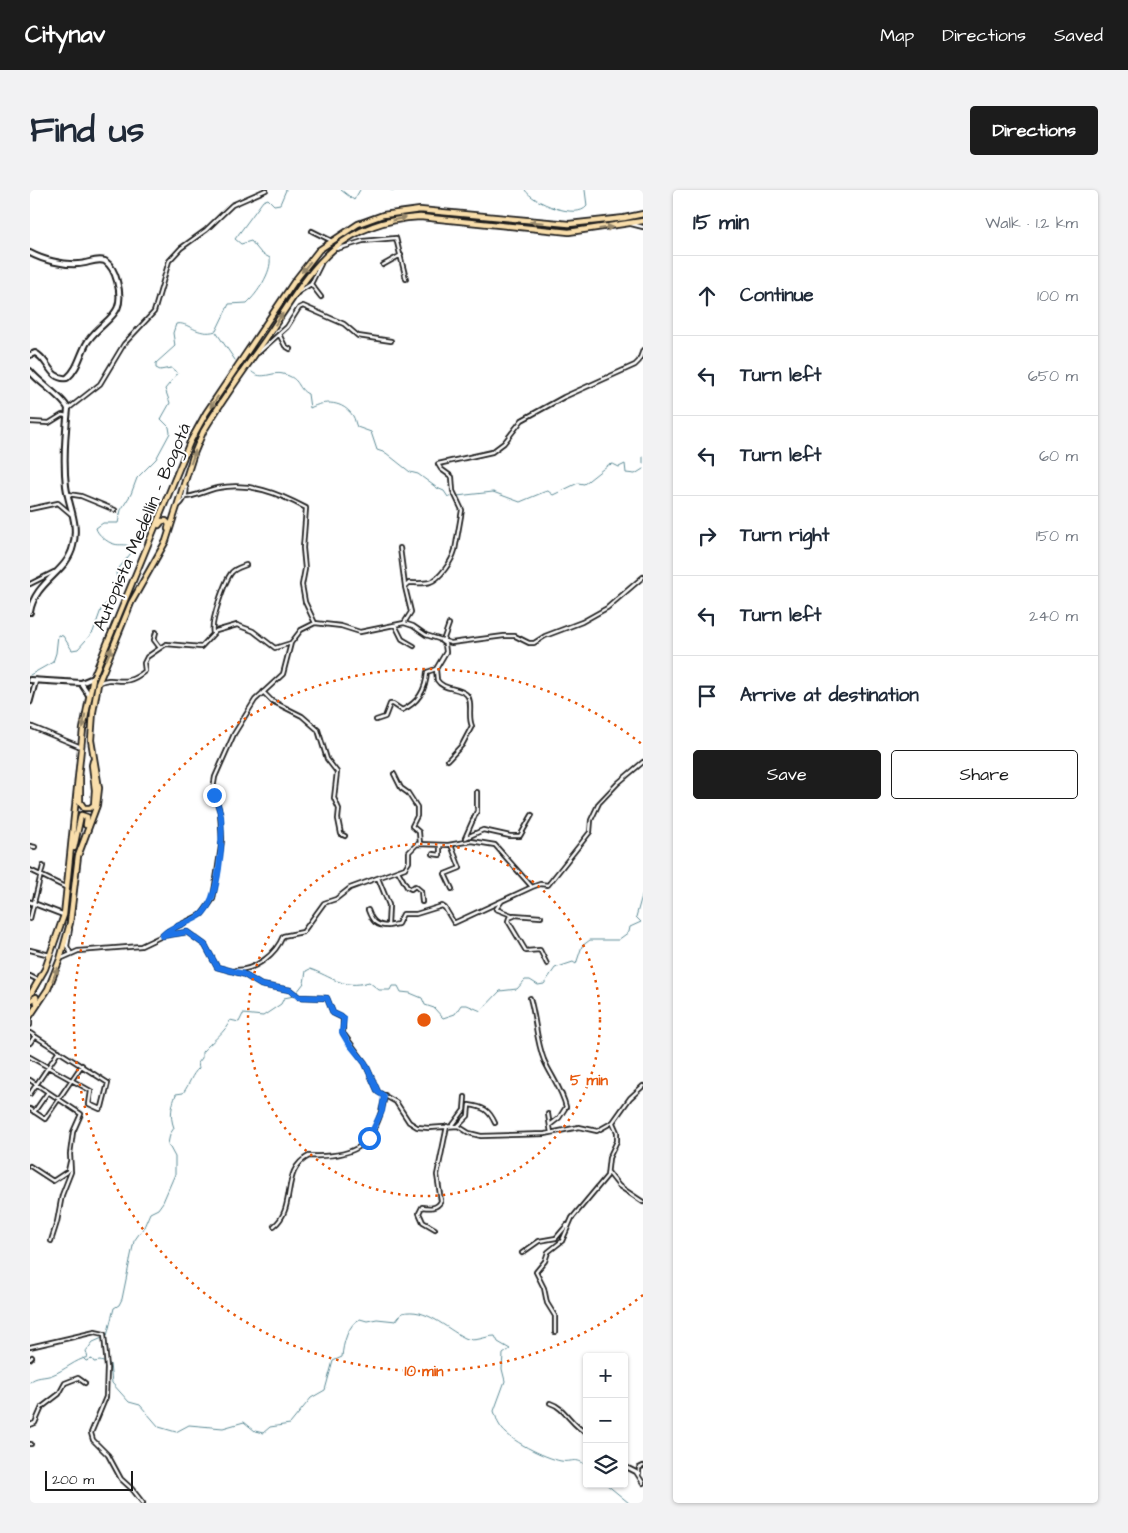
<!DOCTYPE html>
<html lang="en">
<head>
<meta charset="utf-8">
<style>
  :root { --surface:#fff; --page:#f2f2f3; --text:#1f2937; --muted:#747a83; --line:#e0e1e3; --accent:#1c1c1c }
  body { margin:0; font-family:"Architects Daughter",sans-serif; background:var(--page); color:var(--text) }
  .controls { position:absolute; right:15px; bottom:15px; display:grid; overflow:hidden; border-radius:5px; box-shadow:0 1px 4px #0004 }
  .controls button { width:45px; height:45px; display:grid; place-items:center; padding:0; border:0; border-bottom:1px solid var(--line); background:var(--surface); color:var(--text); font:25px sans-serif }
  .scale { position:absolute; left:15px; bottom:12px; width:88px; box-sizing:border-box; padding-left:5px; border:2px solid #1c1c1c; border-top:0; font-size:14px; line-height:18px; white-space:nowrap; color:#1c1c1c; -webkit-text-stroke:4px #fff; paint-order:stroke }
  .stop { position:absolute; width:15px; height:15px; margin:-11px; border:4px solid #1a73e8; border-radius:50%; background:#fff }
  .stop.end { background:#1a73e8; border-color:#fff; box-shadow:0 1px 5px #0008 }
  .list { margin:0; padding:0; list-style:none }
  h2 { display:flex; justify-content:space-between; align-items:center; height:65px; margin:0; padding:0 20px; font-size:21px }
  h2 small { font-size:16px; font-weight:400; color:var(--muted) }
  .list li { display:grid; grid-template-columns:32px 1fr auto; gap:15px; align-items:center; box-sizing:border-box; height:80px; padding:0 20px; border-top:1px solid var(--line) }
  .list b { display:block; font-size:19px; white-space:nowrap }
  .list em { font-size:16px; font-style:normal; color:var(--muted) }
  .actions { display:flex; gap:10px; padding:15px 20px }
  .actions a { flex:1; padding:11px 0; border:1px solid var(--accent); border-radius:5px; text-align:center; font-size:18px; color:var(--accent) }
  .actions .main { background:var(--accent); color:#fff }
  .icon { flex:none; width:28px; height:28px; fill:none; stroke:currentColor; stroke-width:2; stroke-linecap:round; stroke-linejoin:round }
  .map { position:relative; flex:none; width:613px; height:1313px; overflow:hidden; border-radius:5px }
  header { display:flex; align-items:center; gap:30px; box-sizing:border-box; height:70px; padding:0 25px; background:var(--accent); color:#fff }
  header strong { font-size:24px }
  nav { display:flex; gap:28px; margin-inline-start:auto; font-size:18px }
  .intro { display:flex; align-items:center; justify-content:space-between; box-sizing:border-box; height:120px; padding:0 30px }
  h1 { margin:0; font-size:35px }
  .button { padding:12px 22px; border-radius:5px; background:var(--accent); color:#fff; font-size:18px; font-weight:700 }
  main { display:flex; gap:30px; padding:0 30px }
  aside { flex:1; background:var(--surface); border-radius:5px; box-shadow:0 1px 4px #0004 }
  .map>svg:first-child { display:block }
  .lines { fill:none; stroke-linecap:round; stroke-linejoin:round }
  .stream { stroke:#5e8c97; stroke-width:1 }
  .minor-casing { stroke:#1c1c1c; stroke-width:6 }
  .tertiary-casing { stroke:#1c1c1c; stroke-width:7 }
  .secondary-casing { stroke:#1c1c1c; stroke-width:8 }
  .trunk-casing { stroke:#1c1c1c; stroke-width:8 }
  .minor { stroke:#fff; stroke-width:2.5 }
  .tertiary { stroke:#fff; stroke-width:3 }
  .secondary { stroke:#fff; stroke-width:4 }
  .trunk { stroke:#f9deab; stroke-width:4.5 }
  .oneway { fill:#96876b }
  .route { stroke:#1a73e8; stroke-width:6 }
  .ring { fill:none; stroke:#e8590c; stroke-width:2.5; stroke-dasharray:2.5 5 }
  .labels { text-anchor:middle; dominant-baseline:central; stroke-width:4; stroke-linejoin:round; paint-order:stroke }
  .street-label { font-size:18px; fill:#1c1c1c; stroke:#fff }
  .centre { fill:#e8590c; stroke:#fff; stroke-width:2.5 }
  .ring-label { font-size:15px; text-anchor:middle; font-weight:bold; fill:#e8590c; stroke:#fff; stroke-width:4; stroke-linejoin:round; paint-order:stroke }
</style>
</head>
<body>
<header>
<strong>Citynav</strong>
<nav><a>Map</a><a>Directions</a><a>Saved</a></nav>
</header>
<div class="intro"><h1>Find us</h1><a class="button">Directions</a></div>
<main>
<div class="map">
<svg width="613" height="1313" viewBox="0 0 613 1313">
  <rect width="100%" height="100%" fill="#fff"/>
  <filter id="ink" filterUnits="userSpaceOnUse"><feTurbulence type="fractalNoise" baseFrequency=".02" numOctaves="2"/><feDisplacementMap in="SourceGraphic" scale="10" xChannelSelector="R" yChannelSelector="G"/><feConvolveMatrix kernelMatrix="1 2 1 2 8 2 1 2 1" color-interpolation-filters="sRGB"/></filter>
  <g filter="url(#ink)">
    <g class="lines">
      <path class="stream" d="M311,0L324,10L330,0
        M361,0H365
        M495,0C503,13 547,30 557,16L555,0
        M186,142L205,170
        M222,182C232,191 242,181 253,184C272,189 266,198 278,204L280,218C295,210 313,211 323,226C325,229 325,233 327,237L341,242L347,260L356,263L380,282L388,284L407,298L414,301L418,307L463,302L490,312L514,302L518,301L523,305L548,293L554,294L578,275L583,274L589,277L595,274L596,283L605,284L613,279
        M613,267V273
        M0,485L23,472L26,463L28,445L33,446L42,460L48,459L63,442L72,417L86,406L88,399L86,382L101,363L100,357C95,353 90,356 84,354C78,353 67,344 66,338L73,333H88L91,320L101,304L107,288L126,269L140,243L139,237L131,229L140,213L135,199L148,183L141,178L130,180L126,178V173L145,156L143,143L146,134C158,131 167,147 186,141L199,114L217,113C227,104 242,82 240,68L231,63L221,51L211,54L205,49L233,11L238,9L244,15L250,14L256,0
        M53,1168L56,1171L62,1169L64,1172L70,1171L80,1174L82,1193L99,1212L110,1215L129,1237L146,1242L159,1235L193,1238L214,1232L225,1241L233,1243L240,1237L260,1234L281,1208L295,1200L303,1171L312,1167C313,1154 318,1134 330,1129L337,1131L347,1129L366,1131L372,1123C396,1117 415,1138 435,1148C445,1153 455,1146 465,1146L468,1152L480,1159L473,1164L472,1179L475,1191L464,1221C466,1226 467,1232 470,1236C478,1250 515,1268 531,1271C543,1273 545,1266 557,1276
        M0,1192C6,1186 14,1188 22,1185C35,1180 45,1170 58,1167L56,1161L63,1152L77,1146L84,1118L89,1115L92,1109L104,1051L114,1037L120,1023L128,1019L133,1012L145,984V967L138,954L140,944L144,938C139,924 142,916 146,904L153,903C160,894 161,885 169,878L168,873L172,868V862C181,852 196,842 200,830L209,832L213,824L233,826L251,814L254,808L264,806L274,793L276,781L280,779C301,786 313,800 339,792L349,800H360L362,796H368L371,802L380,803L392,808L395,815L404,818L413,828L425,824L431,815H437L451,821L470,801L487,799L495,790H500L508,795L514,794L525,778L543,772L546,774L552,756L560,750H588L599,742L600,737L611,732L606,727L613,702
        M576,1294L599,1313"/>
      <defs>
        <path id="minor" d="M601,34L613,37
          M282,41L302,51
          M307,59L333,51L366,48L376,89
          M353,75L371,65
          M281,94L291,107
          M267,103L281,94L291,74
          M249,144L255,156L260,159
          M228,163L257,137L269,118L273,116L314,134L328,146L361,151
          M38,219L70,194L94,154L124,122L139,71L151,58L176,40L202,15L236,0
          M0,232L19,233L32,225L37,226
          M38,304L51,306L85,320
          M154,307C166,307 176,300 188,298C220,292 248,303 276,318L273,358L275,379L272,395L275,412L285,433
          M148,316C154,312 159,300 155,295
          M0,319L28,313L41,324
          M370,358L375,396
          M0,394L24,382
          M374,433L381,422L375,397L379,393C386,393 393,394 400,392C410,389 422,371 425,360L432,320L423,301L422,287L411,279L408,274L462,262L474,253L492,230L534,207L605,175L609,171L613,160
          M365,435L372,449L384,456
          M126,442L124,450L130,458
          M183,443C180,433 195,390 202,382C206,378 211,377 216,375
          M411,451L415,454L416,462L406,479L407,490C413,500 427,497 436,504C444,511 437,526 442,536L432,555L418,570
          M413,451L419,434
          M69,493C86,484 92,500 115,481L114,473L117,467L136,454L171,457L186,441L207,435L223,441L245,458L261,453
          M233,502L242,511L272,526L288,540L297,569L307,582L304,608L309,619L308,629L311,644L315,646
          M346,530L355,527L360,514H363L372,520C388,513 396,499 397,482L406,479
          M0,536L51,557
          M364,584L371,598L378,603L387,617V626L382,636L389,642L390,654
          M435,648L453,640L480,646H490L502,625
          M435,648L447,621V602
          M421,655L430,678L415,684L422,699
          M0,656L5,657
          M403,664L410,665V655
          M0,680L37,698
          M368,681L377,697L381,699L385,696L391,701L392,712
          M348,688L359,715L358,736L368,734L373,724H386L412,716L415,718L424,733L502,697L510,694L518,695L560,642L561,630L569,613L588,593L613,572
          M472,711L466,719L484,726L479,728L478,731L496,761L510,760L517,774
          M338,720C342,731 346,736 358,736
          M484,725L511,727
          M0,729L13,676
          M40,739L37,756L41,764
          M132,746L138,741L172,724L183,709L192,650L190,622L183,599L185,587L204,544L225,510L253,484L261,453L271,440L285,433L311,436L330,442L374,433L383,436L396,445L421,453L474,446H485L499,453H504L515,446L552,432L577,418L613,387
          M0,760L20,765
          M30,769L48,761L111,756L132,746L157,742L175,755L187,777L213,784L231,795L260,800L269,807L297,808L303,823L313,828V843L335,873L348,902L366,912L379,932L387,937L399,938L428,936L439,943L451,946L515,944L549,937L567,941L583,932L600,908L613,896
          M206,780C226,780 246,764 253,746L273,742L294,713L306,709L320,698L375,678L379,672V662L387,654L418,655L441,651L465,655L502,697
          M0,786L8,790
          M500,808C506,828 506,850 514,870C521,886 532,899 536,917L529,928L520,935
          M0,835V825
          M0,843L78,893L72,917L70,919L59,914L61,901L0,867
          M0,853L5,846
          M0,890L51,924L43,942L40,964L41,982L32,1005L27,1032L21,1051
          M0,904L29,861
          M0,919L15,929L52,875
          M4,922L18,902
          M518,924L521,943
          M422,936L434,920L435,907
          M428,936L438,926L439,915C454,917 459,920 465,933
          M0,976L23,991L38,981L40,972
          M578,982L589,996L613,1012
          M244,1036C267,1018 250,980 279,966C327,968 346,955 355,905
          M405,1039L393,1032L389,1023L392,1017C399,1018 407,1019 411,1011L407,985L417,936
          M492,1063L509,1051L526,1048L537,1035
          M525,1142V1126L517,1113L514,1098L506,1082L515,1071L518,1062L532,1051L542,1028L577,986L579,968L587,951V942L583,933
          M0,1157L65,1142L74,1144L77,1178L76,1207L61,1243L63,1250L78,1265L91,1289L102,1299L113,1313
          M0,1169L2,1167
          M520,1213C536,1218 541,1236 557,1243
          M0,1235L5,1233L12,1217L29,1204L35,1193L48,1188L55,1193
          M0,1254H1
          M594,1276L606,1282L613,1293
          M609,1283V1278L613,1276"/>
        <path id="tertiary" d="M0,512L6,490
          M0,712L34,725"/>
        <path id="secondary" d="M0,63C13,70 33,75 48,74C58,74 65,68 75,71C82,76 85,83 87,91C97,127 75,127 58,151C50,163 49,178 37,188C19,190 19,169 5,163L0,165
          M0,181C9,193 34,208 38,219C35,245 33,270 36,296C39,318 49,333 43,356C37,383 5,391 0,422
          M0,490L51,493L63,488
          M51,493L59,505"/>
        <path id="trunk" d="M129,335L132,331H136L139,334L138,339
          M50,588V612L54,618H60L64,615L65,600L62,575L63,571
          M44,658L51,625L57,627L56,635
          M0,805L15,779L34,725L53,539L63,488L160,252L176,223L264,92L289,60L328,34L353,25L390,20L539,34L594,28L613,24
          M0,811L6,807L7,813
          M0,826L18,799L30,769L40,733L48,666L67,615L69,598L61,550L63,522L68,494L101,413L136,351L163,266L173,242C192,210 214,180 235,150C279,85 302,32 390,27L539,42L613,31"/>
      </defs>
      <use href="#minor" class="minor-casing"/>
      <use href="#tertiary" class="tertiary-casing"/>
      <use href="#secondary" class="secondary-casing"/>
      <use href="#trunk" class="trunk-casing"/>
      <use href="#minor" class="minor"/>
      <use href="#tertiary" class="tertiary"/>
      <use href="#secondary" class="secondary"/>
      <use href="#trunk" class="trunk"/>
    </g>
    <defs><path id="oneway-solid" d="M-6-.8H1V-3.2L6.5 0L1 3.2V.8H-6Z" transform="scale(1.25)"/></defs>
    <g class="oneway">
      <use href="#oneway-solid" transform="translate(369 29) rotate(-11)"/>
      <use href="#oneway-solid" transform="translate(507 32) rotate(-175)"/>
      <use href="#oneway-solid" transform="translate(576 38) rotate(-8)"/>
      <use href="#oneway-solid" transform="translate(276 77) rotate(129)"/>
      <use href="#oneway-solid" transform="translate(249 129) rotate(-56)"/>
      <use href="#oneway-solid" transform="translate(184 212) rotate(124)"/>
      <use href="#oneway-solid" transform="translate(163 267) rotate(-71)"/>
      <use href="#oneway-solid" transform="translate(79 464) rotate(-66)"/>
      <use href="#oneway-solid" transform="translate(54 531) rotate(100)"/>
      <use href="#oneway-solid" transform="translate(25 784) rotate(-69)"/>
    </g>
  </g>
  <g class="lines" filter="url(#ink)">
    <path class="route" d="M184,605C187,612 190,620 191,627C193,651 190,707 172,724C160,734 143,734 132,746L157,742L175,755L187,777L213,784L231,795L260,800L269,807L297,808L303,823L314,828L312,842L317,851L335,873L348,902L354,906L352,921L339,948"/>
  </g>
  <g class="ring">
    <circle cx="394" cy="830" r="176"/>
    <path d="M613 1105A351 351 0 1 1 613 555"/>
  </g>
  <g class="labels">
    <g class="street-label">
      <text transform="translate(112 337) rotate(-67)">Autopista Medellín - Bogotá</text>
    </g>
  </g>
  <circle cx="394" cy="830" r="8" class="centre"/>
  <g class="ring-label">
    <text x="559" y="895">5 min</text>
    <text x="394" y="1186">10 min</text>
  </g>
</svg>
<div class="controls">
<button>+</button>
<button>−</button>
<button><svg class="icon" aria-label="layers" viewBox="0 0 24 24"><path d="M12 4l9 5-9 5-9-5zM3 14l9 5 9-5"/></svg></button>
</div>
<div class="scale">200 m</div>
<div class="stop" style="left:339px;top:948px"></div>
<div class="stop end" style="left:184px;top:605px"></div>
</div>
<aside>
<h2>15 min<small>Walk · 1.2 km</small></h2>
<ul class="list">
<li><svg class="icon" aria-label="ahead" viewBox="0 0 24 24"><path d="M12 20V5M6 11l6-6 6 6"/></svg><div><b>Continue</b></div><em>100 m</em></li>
<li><svg class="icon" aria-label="left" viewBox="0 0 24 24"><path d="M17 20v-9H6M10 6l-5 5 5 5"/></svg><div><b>Turn left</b></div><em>650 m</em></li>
<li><svg class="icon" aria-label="left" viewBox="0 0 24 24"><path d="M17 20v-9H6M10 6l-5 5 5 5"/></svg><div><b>Turn left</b></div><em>60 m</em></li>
<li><svg class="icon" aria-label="right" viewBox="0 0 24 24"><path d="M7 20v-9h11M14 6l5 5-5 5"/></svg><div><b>Turn right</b></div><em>150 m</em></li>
<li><svg class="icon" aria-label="left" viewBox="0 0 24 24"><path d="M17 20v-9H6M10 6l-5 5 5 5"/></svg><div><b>Turn left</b></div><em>240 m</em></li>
<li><svg class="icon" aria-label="arrive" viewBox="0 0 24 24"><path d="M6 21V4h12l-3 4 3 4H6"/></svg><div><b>Arrive at destination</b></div></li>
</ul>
<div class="actions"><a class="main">Save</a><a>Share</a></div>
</aside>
</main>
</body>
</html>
